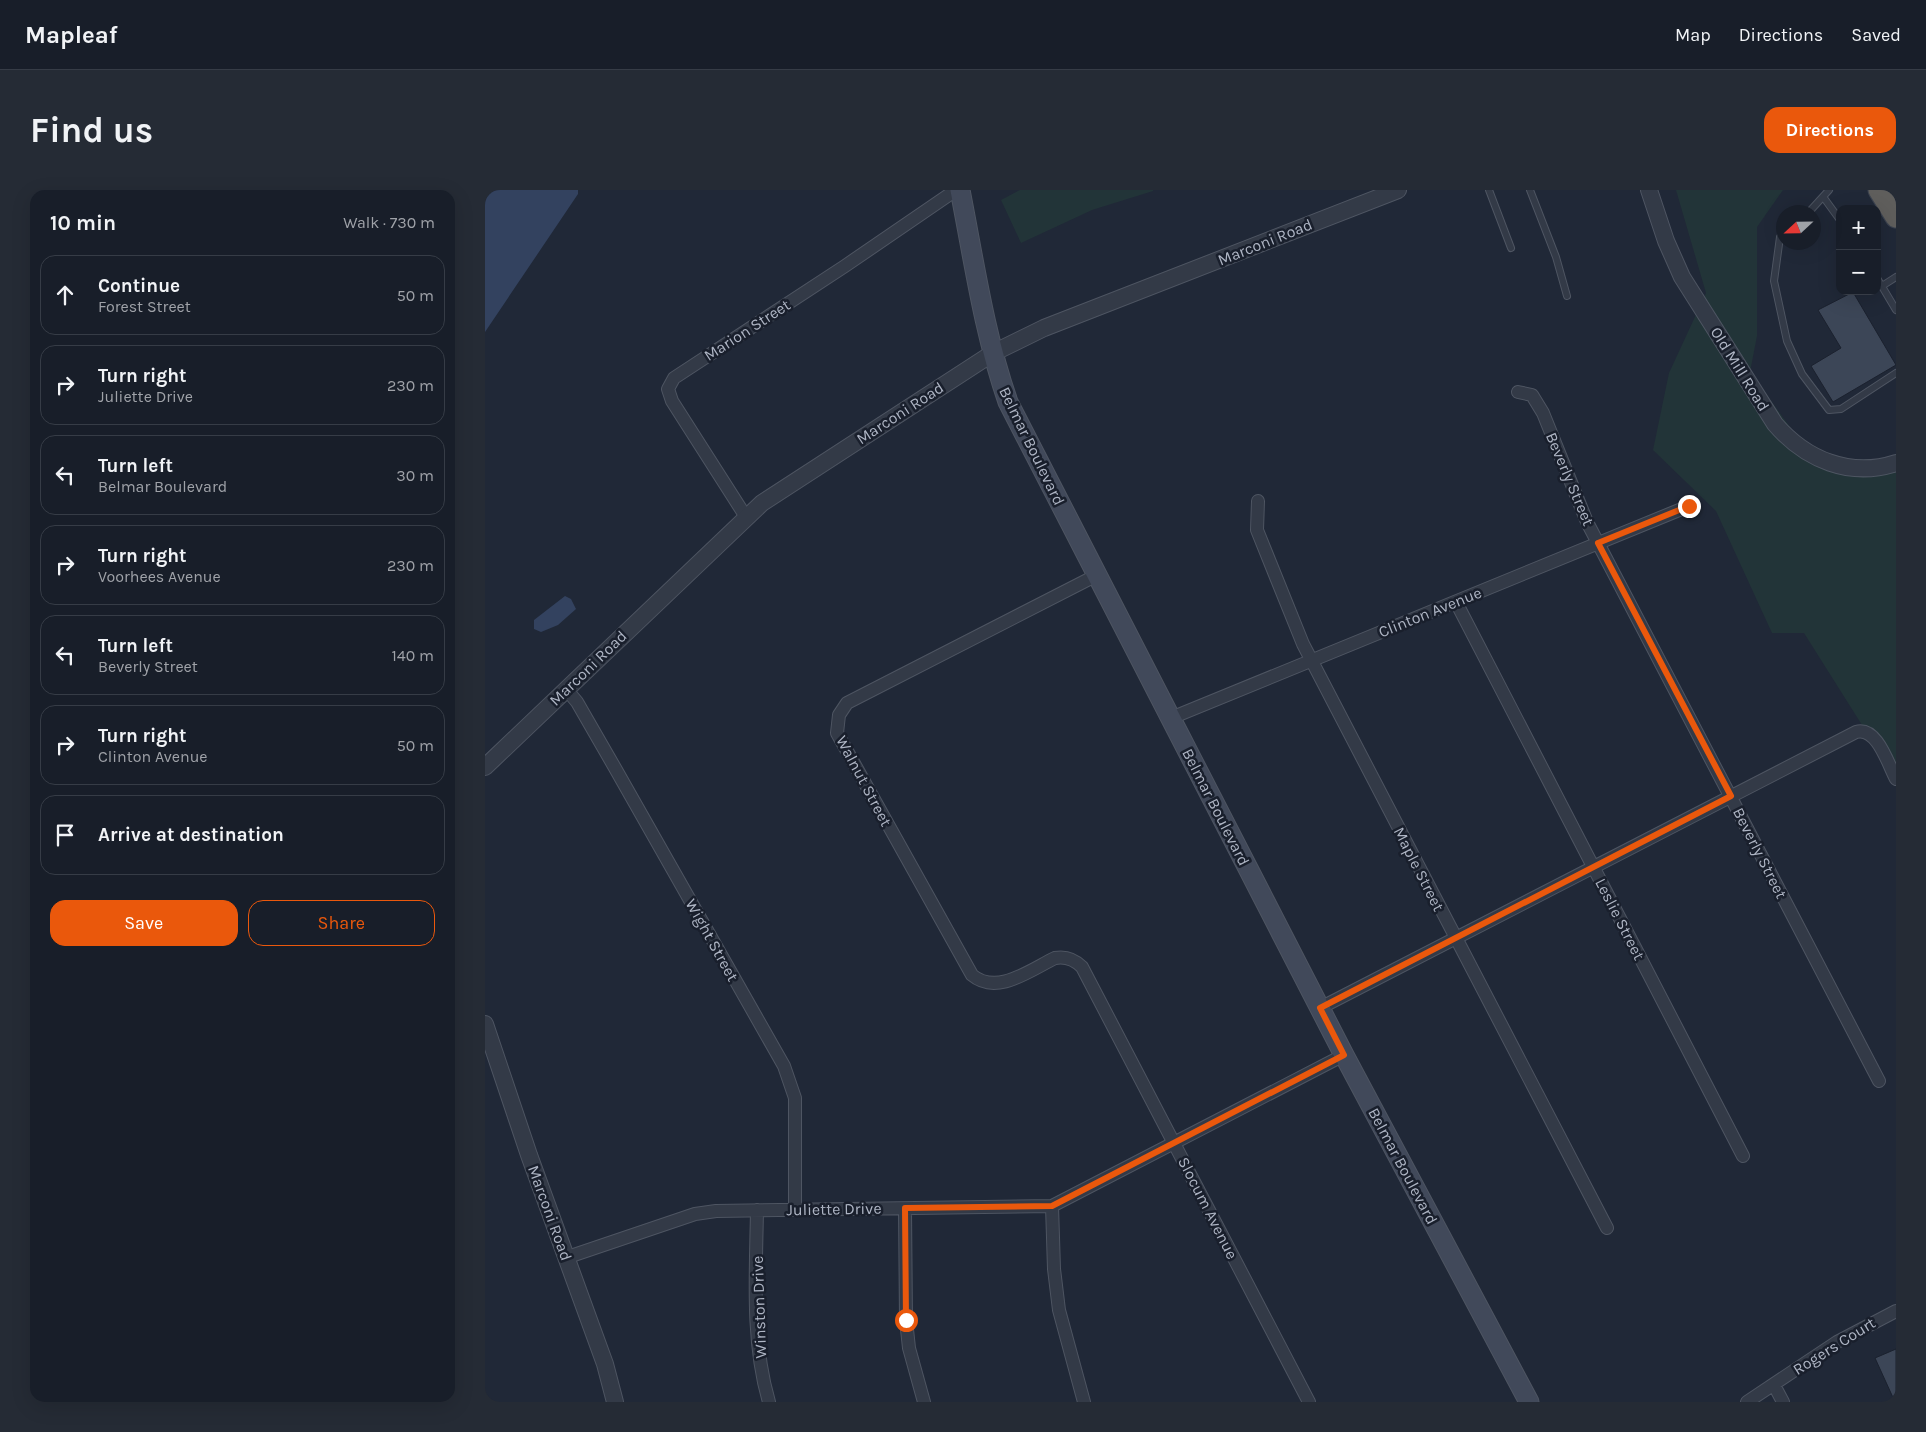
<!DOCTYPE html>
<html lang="en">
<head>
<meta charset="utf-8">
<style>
  :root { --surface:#181e29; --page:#252b35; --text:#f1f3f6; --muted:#9fa2a8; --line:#363c46; --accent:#ea580c }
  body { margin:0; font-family:Karla,sans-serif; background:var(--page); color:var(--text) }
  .controls { position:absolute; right:15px; top:15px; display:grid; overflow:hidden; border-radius:10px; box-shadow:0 5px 20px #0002 }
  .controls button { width:45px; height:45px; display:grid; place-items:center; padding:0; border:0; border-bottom:1px solid var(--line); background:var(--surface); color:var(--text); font:25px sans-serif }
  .compass { position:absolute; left:1291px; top:15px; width:45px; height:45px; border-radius:50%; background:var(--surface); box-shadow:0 5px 20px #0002; rotate:248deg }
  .stop { position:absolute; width:15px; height:15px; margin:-11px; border:4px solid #ea580c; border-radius:50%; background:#fff }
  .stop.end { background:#ea580c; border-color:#fff; box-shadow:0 1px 5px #0008 }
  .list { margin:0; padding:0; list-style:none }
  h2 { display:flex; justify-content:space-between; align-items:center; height:65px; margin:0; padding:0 20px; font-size:21px }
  h2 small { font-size:16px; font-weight:400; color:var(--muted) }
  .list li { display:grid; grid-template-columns:32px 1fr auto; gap:15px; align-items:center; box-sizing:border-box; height:80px; margin:0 10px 10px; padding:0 10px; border:1px solid var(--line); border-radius:15px }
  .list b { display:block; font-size:19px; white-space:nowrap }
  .list p { margin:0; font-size:16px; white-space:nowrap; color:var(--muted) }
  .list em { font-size:16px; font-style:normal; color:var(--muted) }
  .actions { display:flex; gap:10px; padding:15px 20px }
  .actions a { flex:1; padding:11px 0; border:1px solid var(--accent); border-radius:15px; text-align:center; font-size:18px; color:var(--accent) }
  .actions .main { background:var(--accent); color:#fff }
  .icon { flex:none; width:28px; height:28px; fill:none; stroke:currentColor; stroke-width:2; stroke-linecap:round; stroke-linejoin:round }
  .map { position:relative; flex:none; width:1411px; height:1212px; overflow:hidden; border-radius:15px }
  header { display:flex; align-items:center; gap:30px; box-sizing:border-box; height:70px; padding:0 25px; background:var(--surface); border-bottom:1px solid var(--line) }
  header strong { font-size:24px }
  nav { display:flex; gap:28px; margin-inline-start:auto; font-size:18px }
  .intro { display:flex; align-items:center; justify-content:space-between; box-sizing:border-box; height:120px; padding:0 30px }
  h1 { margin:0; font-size:35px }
  .button { padding:12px 22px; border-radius:15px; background:var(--accent); color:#fff; font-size:18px; font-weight:700 }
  main { display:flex; gap:30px; padding:0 30px }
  aside { flex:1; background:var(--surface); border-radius:15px; box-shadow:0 5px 20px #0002 }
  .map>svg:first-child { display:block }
  .green { fill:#223438 }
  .water { fill:#33425f }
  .building { fill:#3c4657; stroke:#1b212e }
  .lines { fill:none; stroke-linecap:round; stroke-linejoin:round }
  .service-casing { stroke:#4e5562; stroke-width:8 }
  .minor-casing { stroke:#4e5562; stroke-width:14 }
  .tertiary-casing { stroke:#4e5562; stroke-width:18 }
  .secondary-casing { stroke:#4e5562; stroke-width:21 }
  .trunk-casing { stroke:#3b424f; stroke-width:23 }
  .service { stroke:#333a47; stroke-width:6 }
  .minor { stroke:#333a47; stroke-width:12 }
  .tertiary { stroke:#333a47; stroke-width:16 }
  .secondary { stroke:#41495a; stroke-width:19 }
  .trunk { stroke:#5f5e5c; stroke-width:21 }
  .route { stroke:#ea580c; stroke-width:6 }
  .labels { text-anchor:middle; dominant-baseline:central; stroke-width:5; stroke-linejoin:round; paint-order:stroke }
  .street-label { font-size:16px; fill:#aeb5c4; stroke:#191f2c }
</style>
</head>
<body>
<header>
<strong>Mapleaf</strong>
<nav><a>Map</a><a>Directions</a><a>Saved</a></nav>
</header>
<div class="intro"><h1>Find us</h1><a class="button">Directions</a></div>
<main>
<aside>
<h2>10 min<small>Walk · 730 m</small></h2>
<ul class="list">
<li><svg class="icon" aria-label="ahead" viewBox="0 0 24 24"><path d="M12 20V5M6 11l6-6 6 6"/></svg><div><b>Continue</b><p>Forest Street</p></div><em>50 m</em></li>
<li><svg class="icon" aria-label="right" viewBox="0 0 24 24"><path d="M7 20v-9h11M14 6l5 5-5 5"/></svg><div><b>Turn right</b><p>Juliette Drive</p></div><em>230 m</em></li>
<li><svg class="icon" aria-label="left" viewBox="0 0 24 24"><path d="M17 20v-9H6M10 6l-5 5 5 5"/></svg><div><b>Turn left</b><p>Belmar Boulevard</p></div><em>30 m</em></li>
<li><svg class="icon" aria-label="right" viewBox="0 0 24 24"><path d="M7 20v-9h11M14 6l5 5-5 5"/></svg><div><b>Turn right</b><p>Voorhees Avenue</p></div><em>230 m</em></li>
<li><svg class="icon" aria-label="left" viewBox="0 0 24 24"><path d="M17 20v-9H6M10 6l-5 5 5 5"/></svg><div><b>Turn left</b><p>Beverly Street</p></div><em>140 m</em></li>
<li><svg class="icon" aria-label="right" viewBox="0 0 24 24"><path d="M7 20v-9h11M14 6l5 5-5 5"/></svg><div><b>Turn right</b><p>Clinton Avenue</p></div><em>50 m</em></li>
<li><svg class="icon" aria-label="arrive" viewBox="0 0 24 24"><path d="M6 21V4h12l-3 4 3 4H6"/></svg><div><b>Arrive at destination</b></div></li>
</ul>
<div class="actions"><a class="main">Save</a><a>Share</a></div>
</aside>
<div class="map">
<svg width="1411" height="1212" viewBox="0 0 1411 1212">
  <rect width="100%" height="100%" fill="#202837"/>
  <path class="green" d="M535,0H668V1L607,20L536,53L516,10Z
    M1191,0H1298L1272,37V146L1265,182L1329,270L1411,269V589L1319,443H1287L1231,321L1168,260L1184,183L1221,103Z"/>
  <path class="water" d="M0,0H93V4L0,142Z
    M80,406L86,409L91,419L73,435L56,442L49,439V430Z"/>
  <path class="building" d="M1368,102L1411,175L1348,212L1326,176L1356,158L1333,120Z
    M1411,1159V1212H1410L1390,1168Z"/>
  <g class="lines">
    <defs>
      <path id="service" d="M1004,0L1026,58
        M1045,0L1071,67L1082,106
        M1339,8L1355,30
        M1324,22L1344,0
        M1298,44L1295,47L1289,91L1302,151L1317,184L1344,220L1356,219L1411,183
        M1392,88L1411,120
        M1397,96L1411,87"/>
      <path id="minor" d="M1033,202L1047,205L1058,223L1102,332L1394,891
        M773,311L772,340L818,454L1122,1038
        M261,327L187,211L183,199L189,188L360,76L471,0
        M612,385L362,513L354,525L352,543L487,785C512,806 545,780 570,768C581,766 589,769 597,777L824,1212
        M971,412L1258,966
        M81,499L92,512L130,578L299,876L310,908V1020
        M686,528L1204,316
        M835,818L1371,542C1392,536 1403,574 1411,589
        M567,1016L569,1079L574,1120L599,1212
        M420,1019L421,1130L424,1158L439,1212
        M272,1020C271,1083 266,1151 284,1212
        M80,1068L210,1024L231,1021L567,1016L859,865
        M1289,1195L1298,1212
        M1262,1212L1352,1152L1411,1121"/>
      <path id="tertiary" d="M1164,0L1181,51L1197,87L1290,234C1321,270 1365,288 1411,273
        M0,577L277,313L508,163L559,138L913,0
        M0,834L44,965L120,1174L130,1212"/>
      <path id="secondary" d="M475,0C489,71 499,143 523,212L859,865L1044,1212"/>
      <path id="trunk" d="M1394,0L1411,27"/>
    </defs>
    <use href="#service" class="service-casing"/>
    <use href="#minor" class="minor-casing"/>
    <use href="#tertiary" class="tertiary-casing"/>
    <use href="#secondary" class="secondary-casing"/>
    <use href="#trunk" class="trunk-casing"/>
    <use href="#service" class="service"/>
    <use href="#minor" class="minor"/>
    <use href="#tertiary" class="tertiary"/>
    <use href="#secondary" class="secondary"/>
    <use href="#trunk" class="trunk"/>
  </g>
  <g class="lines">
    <path class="route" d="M421,1130L420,1018L567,1016L859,865L835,818L1246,606L1113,353L1204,316"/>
  </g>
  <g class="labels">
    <g class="street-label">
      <text transform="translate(780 52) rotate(-22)">Marconi Road</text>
      <text transform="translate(262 140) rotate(-33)">Marion Street</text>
      <text transform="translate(1255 179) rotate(58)">Old Mill Road</text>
      <text transform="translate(415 223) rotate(-33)">Marconi Road</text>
      <text transform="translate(547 256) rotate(64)">Belmar Boulevard</text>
      <text transform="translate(1085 289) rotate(67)">Beverly Street</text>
      <text transform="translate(945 422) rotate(-22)">Clinton Avenue</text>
      <text transform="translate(103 478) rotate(-44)">Marconi Road</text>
      <text transform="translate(379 591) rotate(62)">Walnut Street</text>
      <text transform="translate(731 617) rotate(63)">Belmar Boulevard</text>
      <text transform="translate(1275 663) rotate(63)">Beverly Street</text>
      <text transform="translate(934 679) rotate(63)">Maple Street</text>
      <text transform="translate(1135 729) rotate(63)">Leslie Street</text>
      <text transform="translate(227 750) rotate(61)">Wight Street</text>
      <text transform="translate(918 976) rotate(62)">Belmar Boulevard</text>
      <text transform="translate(723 1018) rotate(63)">Slocum Avenue</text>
      <text transform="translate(349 1019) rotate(-1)">Juliette Drive</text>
      <text transform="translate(65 1023) rotate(70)">Marconi Road</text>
      <text transform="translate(274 1117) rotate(-92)">Winston Drive</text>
      <text transform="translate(1349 1156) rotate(-32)">Rogers Court</text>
    </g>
  </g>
</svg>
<div class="controls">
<button>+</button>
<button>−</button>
</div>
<svg class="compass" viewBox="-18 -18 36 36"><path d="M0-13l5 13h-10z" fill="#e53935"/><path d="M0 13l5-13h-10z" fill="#9fa2a8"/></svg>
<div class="stop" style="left:421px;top:1130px"></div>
<div class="stop end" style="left:1204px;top:316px"></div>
</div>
</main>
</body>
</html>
